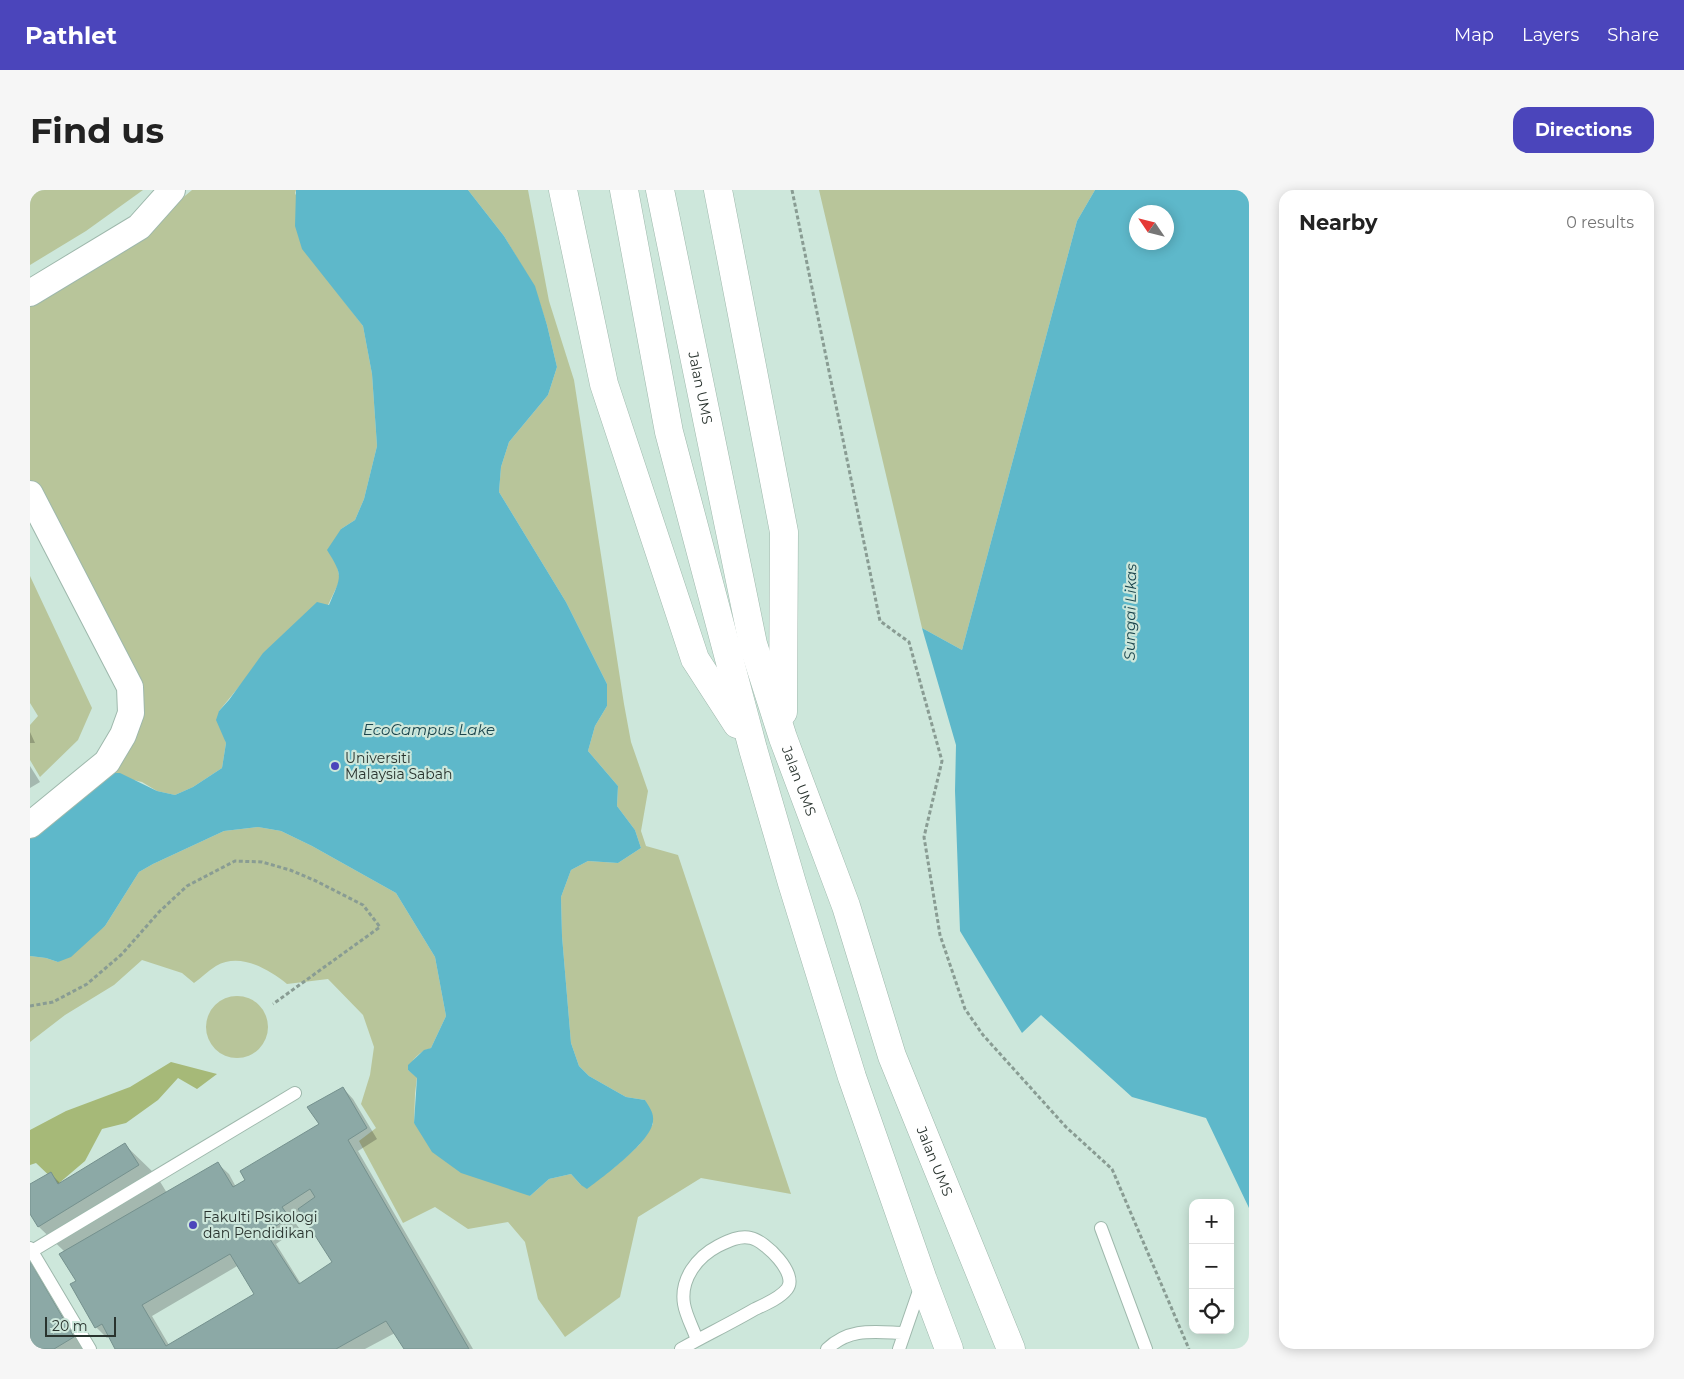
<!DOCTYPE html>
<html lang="en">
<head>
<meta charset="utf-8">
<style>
  :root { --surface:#fff; --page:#f6f6f6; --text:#222; --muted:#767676; --line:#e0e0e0; --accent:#4b45bb }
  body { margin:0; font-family:Montserrat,sans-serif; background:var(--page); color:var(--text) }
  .controls { position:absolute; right:15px; bottom:15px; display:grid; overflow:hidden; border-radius:10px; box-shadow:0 2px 12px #0003 }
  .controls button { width:45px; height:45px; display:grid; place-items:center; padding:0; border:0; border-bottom:1px solid var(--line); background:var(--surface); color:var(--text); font:25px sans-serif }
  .compass { position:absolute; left:1099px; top:15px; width:45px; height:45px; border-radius:50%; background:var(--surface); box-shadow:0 2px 12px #0003; rotate:305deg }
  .scale { position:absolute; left:15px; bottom:12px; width:71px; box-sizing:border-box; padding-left:5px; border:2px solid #29332e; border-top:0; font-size:14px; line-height:18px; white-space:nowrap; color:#29332e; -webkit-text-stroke:4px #cde7db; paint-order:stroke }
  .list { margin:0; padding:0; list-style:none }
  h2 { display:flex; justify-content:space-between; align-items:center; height:65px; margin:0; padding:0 20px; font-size:21px }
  h2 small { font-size:16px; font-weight:400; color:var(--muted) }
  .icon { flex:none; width:28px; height:28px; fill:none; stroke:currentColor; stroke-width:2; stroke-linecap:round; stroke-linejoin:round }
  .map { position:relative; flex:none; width:1219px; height:1159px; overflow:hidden; border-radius:15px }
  header { display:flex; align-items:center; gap:30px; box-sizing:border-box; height:70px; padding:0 25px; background:var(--accent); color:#fff }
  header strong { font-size:24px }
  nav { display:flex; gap:28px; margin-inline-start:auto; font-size:18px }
  .intro { display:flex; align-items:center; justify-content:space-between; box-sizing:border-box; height:120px; padding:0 30px }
  h1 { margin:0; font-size:35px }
  .button { padding:12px 22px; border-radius:15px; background:var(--accent); color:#fff; font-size:18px; font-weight:700 }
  main { display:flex; gap:30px; padding:0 30px }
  aside { flex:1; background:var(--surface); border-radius:15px; box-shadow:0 2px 12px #0003 }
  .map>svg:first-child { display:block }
  .green { fill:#b8c59a }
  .forest { fill:#a6b978 }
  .water { fill:#5eb8ca; fill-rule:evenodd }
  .shadow { fill:#0003; fill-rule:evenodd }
  .building { fill:#8ca9a6; stroke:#75918e; fill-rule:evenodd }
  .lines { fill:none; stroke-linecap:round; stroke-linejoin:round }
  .service-casing { stroke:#9eb8ac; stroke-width:14 }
  .minor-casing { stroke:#9eb8ac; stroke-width:28 }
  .trunk-casing { stroke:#9eb8ac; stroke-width:29 }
  .path { stroke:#899c93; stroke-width:3; stroke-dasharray:4 2.5; stroke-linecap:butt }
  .service { stroke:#fff; stroke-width:12 }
  .minor { stroke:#fff; stroke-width:26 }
  .trunk { stroke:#fff; stroke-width:28 }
  .poi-dot { fill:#4b45bb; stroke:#cde7db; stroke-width:2 }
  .labels { text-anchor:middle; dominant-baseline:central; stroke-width:4.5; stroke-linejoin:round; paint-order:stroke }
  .street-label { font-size:14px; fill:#29332e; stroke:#cde7db }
  .poi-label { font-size:14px; fill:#29332e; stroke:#cde7db; text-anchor:start }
  .water-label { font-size:15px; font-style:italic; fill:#1b454d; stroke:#cde7db }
</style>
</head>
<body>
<header>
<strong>Pathlet</strong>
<nav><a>Map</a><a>Layers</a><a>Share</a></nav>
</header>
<div class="intro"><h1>Find us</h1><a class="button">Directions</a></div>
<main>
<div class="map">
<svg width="1219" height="1159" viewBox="0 0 1219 1159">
  <rect width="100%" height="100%" fill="#cde7db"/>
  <path class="green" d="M0,0H113L56,41L0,75Z
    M162,0H266L265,3L307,102L333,136L342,184L347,256L334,309L325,330L311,339L307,376L310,390L298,415L212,493L189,521L196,553L192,578L163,597L145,605L127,601L112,592L73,583L77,562L100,508L0,315V111L104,49Z
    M438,0H498L519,111L544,190L594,514L601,552L618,601L611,641L616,656L648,665L761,1004L671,988L608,1027L590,1107L535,1147L508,1109L495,1052L478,1032L438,1039L405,1017L373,1033L329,951L346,938L331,914L340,885L344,857L333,825L298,789L257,794C238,779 210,762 186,776C178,781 171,788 164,793L152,783L112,770L84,795L35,825L0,852V766L16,768L28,772L75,736L109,682L123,674L194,641L228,637L251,641L282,656L366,703L405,767L416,826L401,858C389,862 382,869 378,880L387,887L385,904L384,933L500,1006L519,989L541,984L551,995L585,977L609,955L623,934L615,910L596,907L559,886L549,876L541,853L532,746L531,707L541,680L558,671L588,673L611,658L605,640L587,616L588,596L558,561L565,536L577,516V494L536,412L469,302L471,277L479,252L518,205L527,177L517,135L504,96L474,46Z
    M789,0H1065L1047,31L932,460L892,438Z
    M0,386L62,518L48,550L10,587L0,570V535L8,526L0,513Z
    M176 837a31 31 0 1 1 62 0a31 31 0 1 1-62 0Z"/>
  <path class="forest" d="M141,872L187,884L167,899L148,888L128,910L96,933L72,939L55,971L28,994L6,973L0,975V940L36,921L100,897Z"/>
  <path class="water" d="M266,0H438L474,46L505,96L517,135L527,177L518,205L479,252L471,277L469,302L536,412L577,494V516L565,536L558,561L588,596L587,616L605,640L611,658L588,673L558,671L541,680L531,707L532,746L541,853L549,876L559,886L596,907L615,910C619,917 624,922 623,931C622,951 573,987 557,999L551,995L541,984L519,989L500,1006L431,983L402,962L384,933L387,888L378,880V875L394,860L401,858L416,826L405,767L366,703L282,656L251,641L228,637L194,641L123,674L109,682L75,736L41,767L28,772L16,768L0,766V633L73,583H90L127,601L145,605L163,597L192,578L196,553L186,530L189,521L199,510L233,463L287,412L299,415C311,386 314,387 297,360L311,339L325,330L334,309L347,256L342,184L333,136L272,59L265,36Z
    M1065,0H1219V1018L1176,928L1102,907L1011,825L992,843L930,741L925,601L926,555L892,438L932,460L1047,31ZM1106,22H1136V52H1106Z"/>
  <path class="shadow" d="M0,542L5,553H0Z
    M0,576L10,592L0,598Z
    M313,898L323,909L347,949L328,961L443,1159H375L365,1143L335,1159H87L80,1146L77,1148L66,1137L35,1062L9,1037L0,1022V996L20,983L31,994L95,955L126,985L137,1003L188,974L199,984L206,997L290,934ZM271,1022L304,1072L271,1094L246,1054L269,1038L262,1028ZM209,1075L225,1104L139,1155L122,1126Z
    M0,1061L63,1159H0Z"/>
  <path class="building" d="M313,897L337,938L318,950L439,1159H374L356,1131L306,1159H85L72,1134L65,1138L40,1094L46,1091L29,1064L188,972L203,997L215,990L210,981L289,934L277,917ZM280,999L285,1007L268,1019L302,1072L269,1094L236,1043L259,1027L252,1017ZM200,1064L224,1104L136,1156L112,1115Z
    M95,953L109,975L8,1037L0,1024V994L21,982L28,994Z
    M0,1071L44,1147L24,1159H0Z"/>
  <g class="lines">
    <defs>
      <path id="service" d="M1071,1038L1116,1159
        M0,1058L60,1159
        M2,1061L265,903
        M651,1159C676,1145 701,1133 725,1119C736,1114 750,1108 757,1099C769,1084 735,1051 721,1048C710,1045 698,1051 688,1056C667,1067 650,1089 654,1114C656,1126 663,1138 667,1150
        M797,1159C820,1137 845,1142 874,1143
        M869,1159L891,1095"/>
      <path id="minor" d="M0,103L109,37L142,0
        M0,304L100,497L101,523L93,545L77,572L0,635"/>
      <g id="trunk">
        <path d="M533,0L574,194L665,469L707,534"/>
        <path d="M594,0L639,242L723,559L762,693L822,887L893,1090L919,1159"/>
        <path id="s1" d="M630,0L723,454L753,548L816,716L862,866L981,1159"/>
        <path d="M688,0L754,342L753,522"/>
      </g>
    </defs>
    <use href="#service" class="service-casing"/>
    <use href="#minor" class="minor-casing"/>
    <use href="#trunk" class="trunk-casing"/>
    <path class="path" d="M762,0L850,431L879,452L912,571L894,647L910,745L935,819L953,845L1036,937L1082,979L1159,1159
      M0,816L23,812L57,794L92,764L129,722L157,696L205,671L232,672L260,680L286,691L333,715L350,737L243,814"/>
    <use href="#service" class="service"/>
    <use href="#minor" class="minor"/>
    <use href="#trunk" class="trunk"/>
  </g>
  <g class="poi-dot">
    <circle cx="305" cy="576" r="5"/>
    <circle cx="163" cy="1035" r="5"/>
  </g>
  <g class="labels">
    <g class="street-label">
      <text stroke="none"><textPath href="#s1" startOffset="202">Jalan UMS</textPath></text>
      <text stroke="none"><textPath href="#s1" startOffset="608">Jalan UMS</textPath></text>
      <text stroke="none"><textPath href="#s1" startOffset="1012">Jalan UMS</textPath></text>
    </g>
    <g class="poi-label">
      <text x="315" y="568">Universiti<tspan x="315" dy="16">Malaysia Sabah</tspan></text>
      <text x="173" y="1027">Fakulti Psikologi<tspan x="173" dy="16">dan Pendidikan</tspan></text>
    </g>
    <g class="water-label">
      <text transform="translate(1100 422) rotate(-89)">Sungai Likas</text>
      <text x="399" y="539">EcoCampus Lake</text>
    </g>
  </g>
</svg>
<div class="controls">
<button>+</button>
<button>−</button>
<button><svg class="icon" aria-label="locate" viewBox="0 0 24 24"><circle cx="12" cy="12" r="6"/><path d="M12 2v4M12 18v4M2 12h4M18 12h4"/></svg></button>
</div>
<svg class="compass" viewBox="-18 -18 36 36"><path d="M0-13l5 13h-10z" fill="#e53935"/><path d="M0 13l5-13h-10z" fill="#767676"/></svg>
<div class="scale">20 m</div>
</div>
<aside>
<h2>Nearby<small>0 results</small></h2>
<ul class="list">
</ul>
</aside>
</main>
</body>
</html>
